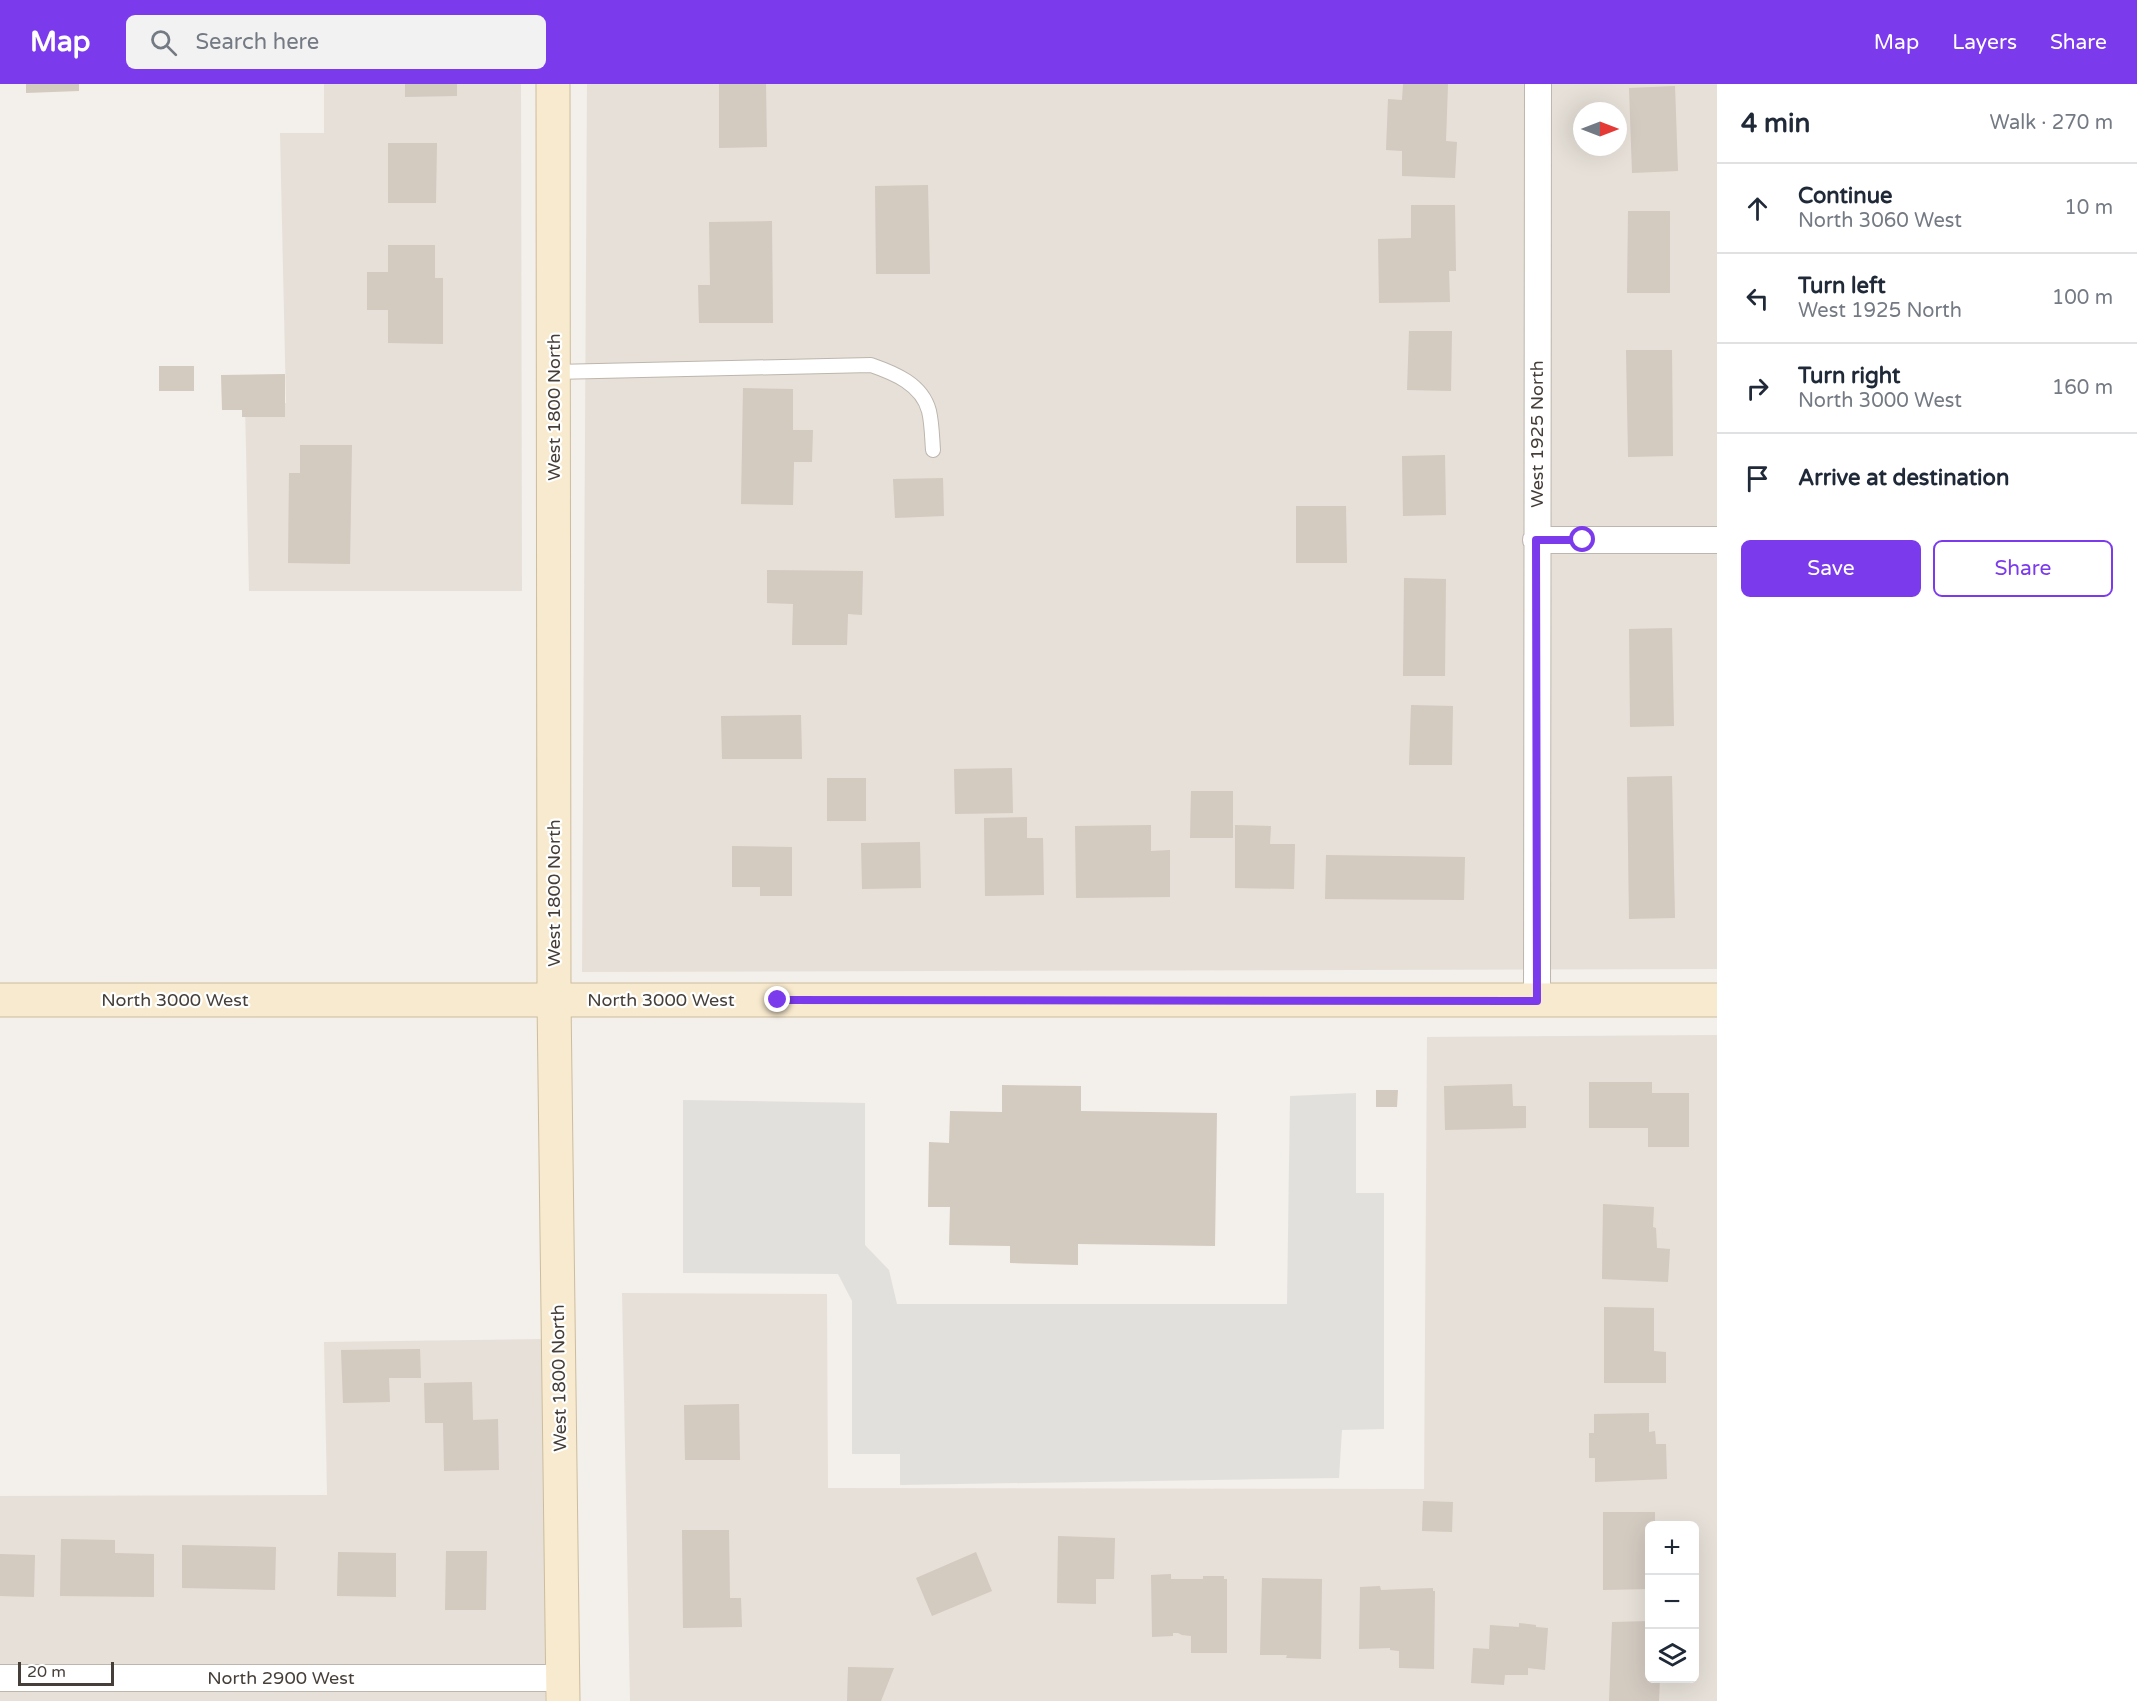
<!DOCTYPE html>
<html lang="en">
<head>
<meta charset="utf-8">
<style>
  :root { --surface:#fff; --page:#f2f2f3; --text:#1f2937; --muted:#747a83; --line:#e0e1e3; --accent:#7c3aed }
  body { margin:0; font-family:"Varela Round",sans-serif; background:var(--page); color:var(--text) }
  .controls { position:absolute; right:18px; bottom:18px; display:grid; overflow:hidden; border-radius:9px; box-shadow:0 6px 24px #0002 }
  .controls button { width:54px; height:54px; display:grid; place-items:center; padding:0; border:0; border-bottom:2px solid var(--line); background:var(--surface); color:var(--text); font:30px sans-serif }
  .compass { position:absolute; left:1573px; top:18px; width:54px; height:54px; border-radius:50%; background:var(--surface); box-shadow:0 6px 24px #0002; rotate:90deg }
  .scale { position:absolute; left:18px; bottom:15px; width:96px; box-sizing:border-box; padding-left:6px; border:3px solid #463f39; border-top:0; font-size:16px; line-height:21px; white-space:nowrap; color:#463f39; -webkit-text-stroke:4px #fff; paint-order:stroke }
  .stop { position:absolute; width:18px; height:18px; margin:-14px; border:4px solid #7c3aed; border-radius:50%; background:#fff }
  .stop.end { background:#7c3aed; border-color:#fff; box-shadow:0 2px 6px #0008 }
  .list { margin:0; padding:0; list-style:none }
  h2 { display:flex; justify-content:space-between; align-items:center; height:78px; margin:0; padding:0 24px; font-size:26px }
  h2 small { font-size:20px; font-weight:400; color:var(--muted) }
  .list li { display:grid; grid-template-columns:39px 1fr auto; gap:18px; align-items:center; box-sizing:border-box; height:90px; padding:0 24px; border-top:2px solid var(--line) }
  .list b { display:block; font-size:22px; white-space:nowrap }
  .list p { margin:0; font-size:20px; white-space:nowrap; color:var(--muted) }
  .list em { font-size:20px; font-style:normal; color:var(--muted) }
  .actions { display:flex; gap:12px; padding:18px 24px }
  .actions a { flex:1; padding:14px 0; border:2px solid var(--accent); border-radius:9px; text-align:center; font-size:21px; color:var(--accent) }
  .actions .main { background:var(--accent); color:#fff }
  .icon { flex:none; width:33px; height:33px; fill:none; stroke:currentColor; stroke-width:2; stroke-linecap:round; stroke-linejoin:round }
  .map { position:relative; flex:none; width:1717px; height:1617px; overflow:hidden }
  header { display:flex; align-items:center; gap:36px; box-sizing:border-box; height:84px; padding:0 30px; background:var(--accent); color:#fff }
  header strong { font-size:28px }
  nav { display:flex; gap:33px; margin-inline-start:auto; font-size:21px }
  .search { width:420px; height:54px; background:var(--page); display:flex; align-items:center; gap:15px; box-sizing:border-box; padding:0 21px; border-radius:9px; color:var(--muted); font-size:22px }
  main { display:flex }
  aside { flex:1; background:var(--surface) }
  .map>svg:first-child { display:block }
  .residential { fill:#e6e0d8; fill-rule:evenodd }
  .parking { fill:#e2e0dd }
  .building { fill:#d3cac0 }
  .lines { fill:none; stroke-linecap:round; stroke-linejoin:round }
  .service-casing { stroke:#bdb6ad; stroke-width:16 }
  .minor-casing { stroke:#bdb6ad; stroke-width:28 }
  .secondary-casing { stroke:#cdbd9e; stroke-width:35 }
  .service { stroke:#fff; stroke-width:14 }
  .minor { stroke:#fff; stroke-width:26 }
  .secondary { stroke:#f8eace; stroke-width:33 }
  .route { stroke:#7c3aed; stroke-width:8 }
  .labels { text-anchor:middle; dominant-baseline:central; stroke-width:4.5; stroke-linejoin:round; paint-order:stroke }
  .street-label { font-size:18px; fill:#463f39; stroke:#fff }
</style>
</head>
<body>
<header>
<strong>Map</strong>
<div class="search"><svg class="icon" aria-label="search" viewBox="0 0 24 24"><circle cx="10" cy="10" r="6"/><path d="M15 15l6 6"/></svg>Search here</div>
<nav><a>Map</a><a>Layers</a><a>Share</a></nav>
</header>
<main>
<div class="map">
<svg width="1717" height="1617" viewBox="0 0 1717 1617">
  <rect width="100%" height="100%" fill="#f3efea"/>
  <path class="residential" d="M324,0H521L522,507H249L245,319H286L280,49H324Z
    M587,0H1717V885L582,888ZM1582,27H1618V63H1582Z
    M1717,951V1617H630L622,1209L827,1210L828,1404L1424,1405L1427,953ZM1650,1442H1694V1594H1650Z
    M545,1255V1617H0V1412L327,1411L324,1258Z"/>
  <path class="parking" d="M1356,1009V1109H1384V1345L1342,1346L1339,1394L900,1401V1370H852V1217L838,1190L683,1189V1016L865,1019V1161L889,1186L897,1220H1287L1290,1012Z"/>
  <path class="building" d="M26,0H79V7L26,9Z
    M405,0H457V12L405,13Z
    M719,0H766L767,63L719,64Z
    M1403,0H1448L1446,57L1457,58L1455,94L1402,92V67L1386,66L1388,15L1402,16Z
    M1675,2L1678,87L1632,89L1629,4Z
    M388,59H437L436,119H388Z
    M928,101L930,190H876L875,102Z
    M1411,121H1455L1456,187H1449L1450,218L1379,219L1378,155L1411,154Z
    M1628,127H1670V209H1627Z
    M772,137L773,239H699L698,201H710L709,138Z
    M388,161H435V194H443V260L388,259V226H367V188H388Z
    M1409,247H1452L1451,307L1407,306Z
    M1626,266H1672L1673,372L1628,373Z
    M159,282H194V307H159Z
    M285,290V333H242V326H222L221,291Z
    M743,304L793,305V346H813L812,378H794L793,421L741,420Z
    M300,361H352L350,480L288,479L289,389H300Z
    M1445,371L1446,431L1403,432L1402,372Z
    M943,394L944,432L895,434L893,395Z
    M1296,422H1346L1347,479H1296Z
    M767,486L863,487L862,531L848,530L847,561H792L793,520L767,519Z
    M1404,494L1446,495L1445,592H1403Z
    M1672,544L1674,642L1630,643L1629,545Z
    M1411,621L1453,622L1452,681H1409Z
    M801,631L802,675H722L721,632Z
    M1012,684L1013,729L955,730L954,685Z
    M1672,692L1675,834L1629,835L1627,693Z
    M827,694H866V737H827Z
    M1191,707H1233V754H1190Z
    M1027,733V754H1043L1044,811L985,812L984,734Z
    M1151,741V767L1170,766V813L1076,814L1075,742Z
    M1235,741L1271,742L1270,760H1295L1294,805L1235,804Z
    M920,758L921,804L862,805L861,759Z
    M732,762L792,763V812H760V803H732Z
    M1326,771L1465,773L1464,816L1325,815Z
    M1589,998H1652V1009H1689V1063H1648V1044H1589Z
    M1512,1000L1513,1022H1526V1044L1445,1046L1444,1002Z
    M1002,1001L1081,1002V1027L1217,1029L1215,1162L1078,1160V1181L1010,1179V1162L949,1161L950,1123H928L929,1058L949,1059L950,1027L1002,1028Z
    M1376,1006H1398L1397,1023H1376Z
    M1603,1120L1654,1123L1653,1143L1656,1144L1657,1164L1670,1165L1668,1198L1602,1195Z
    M1604,1223L1654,1224V1267L1666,1268V1299H1604Z
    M420,1265L421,1294H389L390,1318L343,1319L341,1266Z
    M472,1298L473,1336L498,1335L499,1386L444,1387L443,1339H425L424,1299Z
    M739,1320L740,1376H685L684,1321Z
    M1649,1329V1348L1655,1347L1656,1360H1666L1667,1395L1595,1398V1374H1589V1349H1594V1330Z
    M1423,1417L1453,1418L1452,1448L1422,1447Z
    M1603,1428H1655V1442H1650V1505L1603,1506Z
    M682,1446H729L730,1514H741L742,1543L683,1544Z
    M1058,1452L1115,1454L1114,1495H1096V1520L1057,1519Z
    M61,1455L115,1456V1469L154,1470V1513L60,1512Z
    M182,1461L276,1463L275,1506L182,1504Z
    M446,1467H487L486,1526H445Z
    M338,1468L396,1469V1513L337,1512Z
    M976,1468L992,1507L932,1532L916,1494Z
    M0,1470L35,1471L34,1513L0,1512Z
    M1171,1490V1495H1203V1492H1224V1495H1227V1569H1191V1552L1182,1551L1178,1549H1173V1552L1152,1553L1151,1491Z
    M1262,1494L1322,1495L1321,1575L1286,1574L1287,1571H1260Z
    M1380,1502L1381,1506L1433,1504V1507H1435L1434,1585L1399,1584V1567L1390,1566V1564L1359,1565L1360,1503Z
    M1650,1537V1594H1660L1659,1617H1609L1612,1538Z
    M1519,1539L1536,1541V1543L1548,1544L1545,1586L1528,1584V1591H1505L1504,1601L1471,1599L1473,1564L1489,1565L1490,1541L1519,1543Z
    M848,1583L894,1584L881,1617H847Z"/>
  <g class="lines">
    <defs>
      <path id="service" d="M554,288L871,281C894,289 922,300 929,327C932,340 932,353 933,366"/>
      <path id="minor" d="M1536,456H1717
        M1537,917L1538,0
        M0,1594H562"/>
      <path id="secondary" d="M553,0L554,916L563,1617
        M0,916H1717"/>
    </defs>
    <use href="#service" class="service-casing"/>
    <use href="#minor" class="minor-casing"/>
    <use href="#secondary" class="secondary-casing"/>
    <use href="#service" class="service"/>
    <use href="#minor" class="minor"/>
    <use href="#secondary" class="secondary"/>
  </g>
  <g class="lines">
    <path class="route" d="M778,916L1537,917L1536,456H1583"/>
  </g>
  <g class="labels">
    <g class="street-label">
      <text transform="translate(554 323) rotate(-90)">West 1800 North</text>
      <text transform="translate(1537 350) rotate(-90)">West 1925 North</text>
      <text transform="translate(554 809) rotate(-90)">West 1800 North</text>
      <text x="175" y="916">North 3000 West</text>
      <text x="661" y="916">North 3000 West</text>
      <text transform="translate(559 1294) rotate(-91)">West 1800 North</text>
      <text x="281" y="1594">North 2900 West</text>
    </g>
  </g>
</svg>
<div class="controls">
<button>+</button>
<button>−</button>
<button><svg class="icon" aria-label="layers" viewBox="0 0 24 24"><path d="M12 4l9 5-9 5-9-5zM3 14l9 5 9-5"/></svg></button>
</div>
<svg class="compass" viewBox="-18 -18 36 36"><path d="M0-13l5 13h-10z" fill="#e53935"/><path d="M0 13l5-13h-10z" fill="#747a83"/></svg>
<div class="scale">20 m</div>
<div class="stop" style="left:1583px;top:456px"></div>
<div class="stop end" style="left:778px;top:916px"></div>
</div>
<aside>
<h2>4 min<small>Walk · 270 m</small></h2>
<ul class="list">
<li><svg class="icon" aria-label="ahead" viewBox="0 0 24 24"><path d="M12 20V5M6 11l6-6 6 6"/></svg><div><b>Continue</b><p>North 3060 West</p></div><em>10 m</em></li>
<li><svg class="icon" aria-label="left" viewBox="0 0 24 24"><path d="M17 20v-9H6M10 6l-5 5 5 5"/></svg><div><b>Turn left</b><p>West 1925 North</p></div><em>100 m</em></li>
<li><svg class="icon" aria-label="right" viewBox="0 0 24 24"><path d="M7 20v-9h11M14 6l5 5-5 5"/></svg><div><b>Turn right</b><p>North 3000 West</p></div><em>160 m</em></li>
<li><svg class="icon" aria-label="arrive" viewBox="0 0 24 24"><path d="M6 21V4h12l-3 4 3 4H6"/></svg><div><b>Arrive at destination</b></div></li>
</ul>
<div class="actions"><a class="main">Save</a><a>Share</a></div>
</aside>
</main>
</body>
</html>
